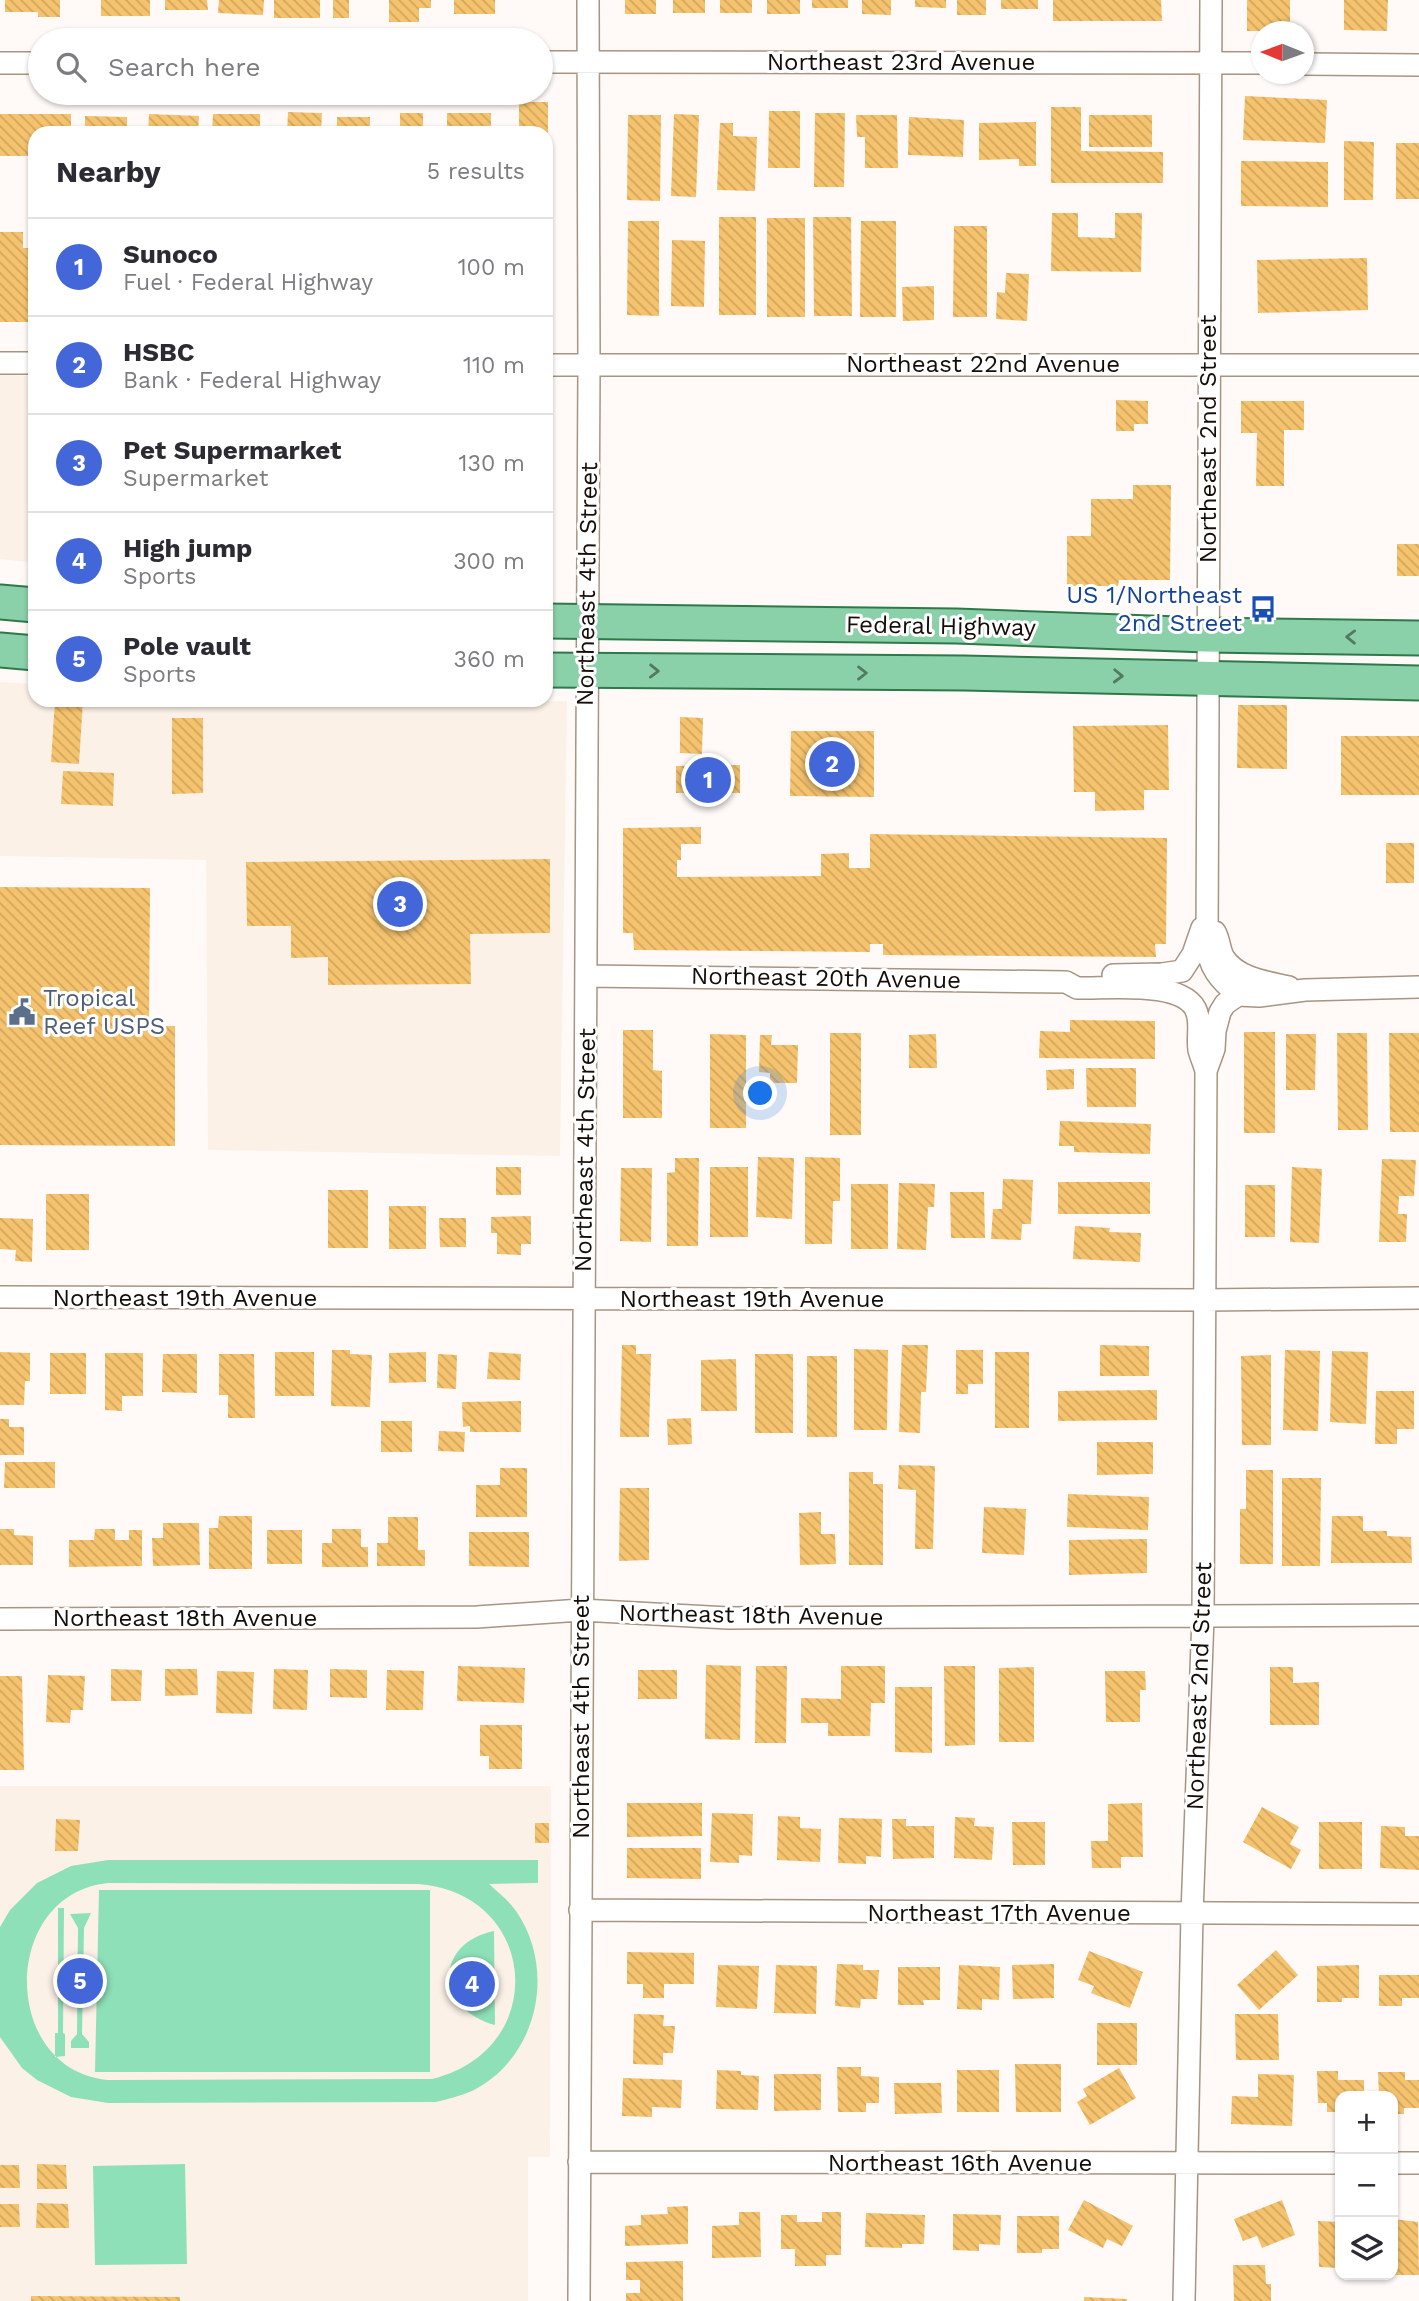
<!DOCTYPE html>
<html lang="en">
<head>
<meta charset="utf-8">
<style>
  :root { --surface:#fff; --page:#f2f2f3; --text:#2b2b33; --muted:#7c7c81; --line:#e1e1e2; --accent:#4367d9 }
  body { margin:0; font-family:"Work Sans",sans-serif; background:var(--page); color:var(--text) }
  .controls { position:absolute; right:21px; bottom:21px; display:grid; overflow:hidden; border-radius:14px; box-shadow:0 2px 5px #0004 }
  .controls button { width:63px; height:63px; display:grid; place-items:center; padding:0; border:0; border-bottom:2px solid var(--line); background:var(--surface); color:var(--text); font:35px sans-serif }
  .compass { position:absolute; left:1251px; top:21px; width:63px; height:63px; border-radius:50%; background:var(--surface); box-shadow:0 2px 5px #0004; rotate:271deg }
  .you { position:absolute; left:761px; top:1094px; width:24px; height:24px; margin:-18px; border:5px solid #fff; border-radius:50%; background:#1a73e8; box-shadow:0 0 0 10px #1a73e833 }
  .badge { display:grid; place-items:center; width:46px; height:46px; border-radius:50%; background:var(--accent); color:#fff; font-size:23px; font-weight:700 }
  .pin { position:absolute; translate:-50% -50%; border:4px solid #fff; box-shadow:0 2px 7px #0006 }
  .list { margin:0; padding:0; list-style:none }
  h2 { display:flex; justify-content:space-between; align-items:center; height:91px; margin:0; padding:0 28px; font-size:30px }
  h2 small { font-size:23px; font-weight:400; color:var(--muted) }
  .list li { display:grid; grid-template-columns:46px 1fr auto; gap:21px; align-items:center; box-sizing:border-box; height:98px; padding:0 28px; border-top:2px solid var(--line) }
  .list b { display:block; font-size:26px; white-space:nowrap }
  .list p { margin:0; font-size:23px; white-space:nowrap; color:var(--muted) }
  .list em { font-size:23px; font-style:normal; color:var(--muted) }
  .icon { flex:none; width:38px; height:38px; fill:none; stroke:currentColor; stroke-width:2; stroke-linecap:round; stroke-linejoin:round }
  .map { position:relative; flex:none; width:1419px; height:2301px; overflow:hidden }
  .search { position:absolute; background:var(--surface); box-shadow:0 2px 5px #0004; left:28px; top:28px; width:525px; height:77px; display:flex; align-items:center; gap:18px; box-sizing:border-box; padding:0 24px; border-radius:38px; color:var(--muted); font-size:26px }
  .panel { position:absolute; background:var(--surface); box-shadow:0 2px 5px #0004; left:28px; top:126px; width:525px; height:581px; border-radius:21px }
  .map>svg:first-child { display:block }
  .built { fill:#fcf1e7 }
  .pitch { fill:#8ee0b9; fill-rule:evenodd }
  .building { fill:url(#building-back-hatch) }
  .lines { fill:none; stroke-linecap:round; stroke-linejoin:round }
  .minor-casing { stroke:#a79482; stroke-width:24 }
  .primary-casing { stroke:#2e784a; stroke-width:37 }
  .minor { stroke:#fff; stroke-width:21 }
  .primary { stroke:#8ad0a8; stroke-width:33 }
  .oneway { stroke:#557960 }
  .labels { text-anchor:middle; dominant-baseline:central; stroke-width:6; stroke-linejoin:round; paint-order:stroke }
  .street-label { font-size:24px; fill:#150e08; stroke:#fff }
  .transit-label { font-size:24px; fill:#164399; stroke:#fff; text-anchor:end }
  .service-label { font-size:24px; fill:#4e5e75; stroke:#fff; text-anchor:start }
</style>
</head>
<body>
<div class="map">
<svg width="1419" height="2301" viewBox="0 0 1419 2301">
  <defs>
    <pattern id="building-back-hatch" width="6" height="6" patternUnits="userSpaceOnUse" patternTransform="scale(1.75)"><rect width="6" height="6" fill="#f5c36e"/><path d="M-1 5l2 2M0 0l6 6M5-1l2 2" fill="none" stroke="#d1a65e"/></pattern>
  </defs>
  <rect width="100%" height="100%" fill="#fffaf7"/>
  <path class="built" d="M0,375L35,376V563L0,559Z
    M0,682L35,684V700L567,701L560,1156L208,1150L206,860L0,856Z
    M0,1786H551L550,2157H528V2301H0Z"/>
  <path class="pitch" d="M108,1860H538V1883L489,1884C499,1893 508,1900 516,1911C557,1970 538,2058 472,2091C460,2096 448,2099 436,2102L108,2103L71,2097L37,2080L22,2068L0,2037V1927L10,1910L37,1883L71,1866ZM108,1883L418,1884C539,1893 551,2050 432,2079L108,2080C0,2070 0,1894 108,1883Z
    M99,1890H430V2072H95Z
    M58,1908H64L63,2033L65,2034V2056L55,2057V2033H58Z
    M91,1913L84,1928L82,2034L89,2042V2048H71V2041L77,2034L78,1928L70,1914Z
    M494,1931L495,2025C436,2009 433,1944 494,1931Z
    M185,2164L187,2264L95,2265L93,2166Z"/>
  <path class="building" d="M5,0H60V17H38V12H5Z
    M101,0H150V16H101Z
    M165,0H207L208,10H165Z
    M219,0H264L263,15L218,13Z
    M274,0H320V18H274Z
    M333,0H349V18H333Z
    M389,0H431V8H419V22H389Z
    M454,0H495V14H454Z
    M625,0H656V14H625Z
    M673,0H705V13H673Z
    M720,0H752V13H720Z
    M767,0H800V14H767Z
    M812,0H848V8H812Z
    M862,0H891V15L862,14Z
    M915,0H946V8L915,7Z
    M957,0H986V15H957Z
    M1001,0H1038V9H1001Z
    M1053,0H1161L1162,21H1053Z
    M1247,0H1290V31H1247Z
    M1344,0H1388L1387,31L1344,30Z
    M1245,96L1327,100L1325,143L1243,140Z
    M519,102H548V133H504V129H519Z
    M1051,107H1081V151L1163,152V183H1051Z
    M769,111H800V168H768Z
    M288,112L322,113L321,133H287Z
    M400,113H423V133H400Z
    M447,113H491V133H447Z
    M815,113H845L844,187H814Z
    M0,114H71V133H35V156H0Z
    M149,114L199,116L198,133H148Z
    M213,114H260V133H212Z
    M674,114L699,115L696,197L671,196Z
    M628,115H661L660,201L627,200Z
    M856,115H897L898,168H865V137H857Z
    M1089,115H1152V147H1089Z
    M85,116L127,117V133H85Z
    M337,117H370V133H337Z
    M909,117L964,120L963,157L908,155Z
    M1036,122V166H1019V159L979,160V123Z
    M720,123H733V136L757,137L755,191L717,190Z
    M1344,141L1374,142L1373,200H1344Z
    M1396,143H1419V199H1396Z
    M1241,161L1328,162V207L1241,206Z
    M1052,213H1078V237L1115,238V213H1142L1141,272L1051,271Z
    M719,217H756V315H719Z
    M813,217H851L852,316H814Z
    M767,218H805V317H767Z
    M628,221H659V316L627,315Z
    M861,221H896V317H860Z
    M954,226H987V317H953Z
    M0,232H23V248H33V322H0Z
    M672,240L705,241L704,307L671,306Z
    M1367,258L1368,310L1258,313L1257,260Z
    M1006,273L1029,274L1027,321L996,319L997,292L1005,293Z
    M934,286V320L903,321L902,287Z
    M1116,400L1148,401V424H1134V431H1116Z
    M1241,401H1304V430H1284V486H1256L1257,433H1241Z
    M1133,485H1171L1170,580H1119L1118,586H1067V536H1091V499H1133Z
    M1397,544H1419V576H1397Z
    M55,700H83L79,764L51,762Z
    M1238,705H1287V769L1237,768Z
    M680,717L703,718L702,754L680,753Z
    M172,718H203V793L172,794Z
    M1168,725L1169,790H1144V810L1095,811V792H1074L1073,726Z
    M791,731H874V797L790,796Z
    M1341,736H1419V795H1341Z
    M740,765V793H676V766Z
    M63,771L114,773L113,806L61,804Z
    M701,827V844H681V860H677V877L821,876V854L849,853V868H870V834L1167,838L1166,944H1155L1156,957L883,955V944H870V952L634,950L633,933H623V828Z
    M1386,843H1414V883H1386Z
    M550,859V933L470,934L471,984L328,985V957L291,958V926H247L246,862Z
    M0,887L150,888L149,1026H175V1146L0,1145Z
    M1070,1020L1155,1021V1059L1039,1058L1040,1031L1070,1032Z
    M623,1030H653V1070L662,1071V1118H623Z
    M1244,1032H1275V1133H1244Z
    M830,1033H861V1135H830Z
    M1337,1033H1367L1368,1130H1338Z
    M1389,1033H1419V1132H1390Z
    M710,1034L746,1035V1128H710Z
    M936,1034L937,1068H909V1035Z
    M1286,1034H1316L1315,1090H1286Z
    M760,1035H772L771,1045H798L797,1083H770V1073L759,1072Z
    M1086,1068H1136V1107H1087Z
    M1074,1069V1089L1047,1090L1046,1070Z
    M1060,1121L1151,1124L1150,1154L1074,1152V1146H1059Z
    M758,1157L794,1158L792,1219L756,1217Z
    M805,1157L840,1158V1201H833L832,1244H805Z
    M675,1158H699L698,1246H667V1173L675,1172Z
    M1382,1159L1416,1160L1414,1196H1399L1398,1214H1407L1406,1242H1379Z
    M496,1167H521V1195H496Z
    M710,1167H748V1237H710Z
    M1292,1167L1322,1169L1319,1243L1290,1242Z
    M621,1168H652L651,1242L620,1241Z
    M1003,1179L1033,1180L1031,1224H1022L1021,1240L991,1239L993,1209H1002Z
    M1058,1182H1150V1214H1058Z
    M899,1183L935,1184L934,1207H928L926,1250L897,1249Z
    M851,1184H888V1249H851Z
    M1245,1185H1275V1237H1245Z
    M328,1190H368V1248H328Z
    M950,1192H984L985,1238H951Z
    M46,1194H89V1250H46Z
    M389,1206H426V1249H389Z
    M531,1216V1244H521V1255L497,1254V1233H491V1217Z
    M0,1218L33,1219L32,1262L15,1261L16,1250L0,1249Z
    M439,1218H466V1247H440Z
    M1075,1226L1110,1228L1109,1232L1141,1233L1140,1262L1073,1259Z
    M622,1345H636V1354H651L649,1437H620Z
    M902,1345H928L926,1392H921L920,1433L899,1432Z
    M1100,1345L1149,1346V1376H1100Z
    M854,1349L888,1350L887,1430H854Z
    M332,1350H350V1354L372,1355L370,1407L331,1406Z
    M956,1350H983V1384H968V1394H956Z
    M1285,1350L1320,1351L1318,1431L1283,1430Z
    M1332,1351L1368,1352L1366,1424L1330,1422Z
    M0,1352L30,1353V1381H25L24,1405H0Z
    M275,1352H314V1396H275Z
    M426,1352V1382L389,1383V1353Z
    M489,1352L521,1354L520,1380L487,1379Z
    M995,1352H1029V1428H995Z
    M50,1353H86V1394H50Z
    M105,1353H143V1396H122V1411L105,1410Z
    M163,1354H197V1393L162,1392Z
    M219,1354H254L255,1418H228V1395H219Z
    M438,1354L457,1355L456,1389L437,1388Z
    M755,1354H793V1433H755Z
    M1271,1355V1445H1242L1241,1356Z
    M807,1356H837V1437H807Z
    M736,1359L737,1411H701V1360Z
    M1157,1390V1420L1058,1421V1391Z
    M1376,1391H1414V1429H1397V1444H1375Z
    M521,1401V1432H470V1426L463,1427L462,1402Z
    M691,1418L692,1444L668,1445L667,1419Z
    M0,1419H9V1427H24V1455H0Z
    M381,1421H412V1452H381Z
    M439,1431L465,1432L464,1452L438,1451Z
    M1097,1442H1153V1474L1097,1475Z
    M5,1462H55V1488H4Z
    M899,1465L935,1466L933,1549H915L916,1490L898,1489Z
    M500,1468H527V1517H476V1485H500Z
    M1246,1470H1273V1564H1240V1509H1246Z
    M849,1472H873V1484H883V1565H849Z
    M1282,1478H1321L1320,1566H1282Z
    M620,1488H649V1560L619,1561Z
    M1068,1494L1149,1497L1148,1530L1067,1527Z
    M984,1507L1026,1509L1024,1555L982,1553Z
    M821,1512V1534H835L836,1564L800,1565L799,1513Z
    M219,1516H252V1569H209V1528H218Z
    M1332,1516H1363V1531H1387V1536L1411,1537L1412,1563H1331Z
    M388,1517H418V1550H425V1566H377V1543H388Z
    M163,1523H199L200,1565L153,1566L152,1538H163Z
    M0,1529H14V1535L33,1536V1565H0Z
    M95,1529H115V1540H129V1530H142V1566L69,1567V1540H94Z
    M332,1529H361V1547H368V1567H322V1543H332Z
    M267,1530H302V1564H267Z
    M469,1532H529V1567L469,1566Z
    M1147,1539V1573L1069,1575V1540Z
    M706,1665L741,1666L740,1740L705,1739Z
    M458,1666L525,1668L524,1703L457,1701Z
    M756,1666H787L786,1743H755Z
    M841,1666H885V1703H871L870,1736H828V1723H801V1698L841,1699Z
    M944,1666H975V1745L945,1746Z
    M1034,1667V1742H999V1668Z
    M1270,1667H1293V1683L1319,1682V1725H1270Z
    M111,1669L142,1670L141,1701H111Z
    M165,1669H197L198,1695L165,1696Z
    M274,1669L308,1670L307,1710L273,1709Z
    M330,1669L367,1670V1698L330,1697Z
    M387,1670L424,1671L423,1710H386Z
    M638,1670H677V1699H638Z
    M217,1671L254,1672L252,1714L216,1713Z
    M1105,1671H1145L1146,1690H1140V1722H1106Z
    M48,1675L85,1676L83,1710H71L70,1723L46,1722Z
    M0,1676H22L24,1770H0Z
    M895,1687H932V1753L895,1752Z
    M480,1725H522V1769H489V1756H480Z
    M627,1803H702V1836L627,1837Z
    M1142,1803L1143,1857H1121V1868H1092L1091,1841H1108V1804Z
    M1262,1807L1299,1827L1290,1844L1301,1850L1291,1869L1243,1842Z
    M712,1813L753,1814L752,1856L739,1855V1863L710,1862Z
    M778,1816L800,1817V1828L821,1829L820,1862L777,1860Z
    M955,1817L975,1818L974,1826L994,1827L992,1860L954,1858Z
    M839,1818L882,1819L881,1857L866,1856V1864L838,1863Z
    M56,1819L80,1820L78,1851H55Z
    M892,1819H906V1826H934V1858L893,1859Z
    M1012,1822H1045V1865H1013Z
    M1319,1822H1362V1869H1319Z
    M535,1823H549V1843H535Z
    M1381,1826L1405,1827V1836H1419V1870L1380,1868Z
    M627,1848H701V1879L627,1878Z
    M1276,1950L1298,1975L1259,2010L1237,1985Z
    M1089,1951L1143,1972L1130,2008L1091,1993L1094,1986L1078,1980Z
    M627,1952L694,1953V1984H664V1998H643V1984H627Z
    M837,1964L863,1965V1970H879L877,1999H861L860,2008L835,2006Z
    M1054,1964V1998L1013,1999L1012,1965Z
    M718,1965L759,1966L757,2009L716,2007Z
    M776,1965L817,1966L816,2014L774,2013Z
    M959,1965L1000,1967L999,2000L982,1999V2010L957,2009Z
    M1359,1965V1998H1342V2002H1317V1966Z
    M898,1967H940V2000H923L924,2005H898Z
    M1379,1975H1419V1998H1402V2006H1379Z
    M634,2014L664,2015L663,2026H675L673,2053H663V2065L633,2064Z
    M1235,2014H1278L1279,2060H1236Z
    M1097,2023H1137V2065H1097Z
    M1015,2064H1061V2112H1016Z
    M837,2067H861V2076L879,2077V2103H866V2112H838Z
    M1119,2068L1136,2098L1090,2125L1077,2102L1087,2096L1083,2089Z
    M717,2070L741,2071V2075L759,2076L758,2110L716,2109Z
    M957,2070H999V2112H957Z
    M1317,2071H1338V2080H1364V2096H1340V2112H1327V2103H1318Z
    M1378,2072H1405V2080H1419V2108H1404V2114H1393V2096H1379Z
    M774,2074H821V2110L774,2111Z
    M1258,2074L1294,2075L1292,2126L1231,2124L1232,2096L1258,2097Z
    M623,2078L682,2080L681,2108L652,2107V2117L622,2116Z
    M894,2083H941L942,2113L895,2114Z
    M37,2164L66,2165L67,2189H37Z
    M0,2165H19L20,2188H0Z
    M1084,2200L1133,2226L1122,2246L1107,2239L1103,2248L1068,2230Z
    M1282,2200L1295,2235L1262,2248L1257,2236L1243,2241L1234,2219Z
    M37,2203L68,2204L69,2228H36Z
    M0,2204H19L20,2227H0Z
    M688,2206V2244L625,2246V2226L641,2225V2215L668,2214L667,2207Z
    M739,2212H760L761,2257L712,2258V2226L739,2225Z
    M822,2212H841V2255H826V2266H795V2249H781V2215H797V2222H822Z
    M866,2213L925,2215L924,2244H902V2248L865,2247Z
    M953,2214L1001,2215L1000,2245L979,2244V2251L953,2250Z
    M1017,2216H1059V2249H1042V2253H1017Z
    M1393,2219L1418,2222L1419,2275H1393Z
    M1318,2221L1340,2222V2268L1319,2267Z
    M683,2261V2301H626V2293H640V2280H626V2262Z
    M1233,2265H1265L1266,2284H1271V2301H1234Z
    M31,2296L180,2297V2301H31Z
    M1084,2297L1127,2299V2301H1084Z"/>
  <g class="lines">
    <defs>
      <path id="minor" d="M1211,0L1207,943C1208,967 1220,980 1238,995
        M541,62L1262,63
        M0,63H40
        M1304,64L1419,65
        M0,363H35
        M546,365H1419
        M1215,932C1220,941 1219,950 1224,958C1238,979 1267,982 1289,987
        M1113,975L1162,974L1182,971L1193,954L1202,928
        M586,976L1066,982L1077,988C1107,989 1187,979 1197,1013C1201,1025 1197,1038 1199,1050C1201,1057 1204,1064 1206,1071L1203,1617L1192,1914L1184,2301
        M1206,1071L1214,1049L1215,1031L1220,1012L1225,1004L1238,995L1259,996L1305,990L1419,987
        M0,1297L1205,1300L1419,1298
        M0,1619L477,1617L581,1610L728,1618L1419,1615
        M580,1910L1419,1914
        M579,2162L1340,2163
        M1393,2163H1419
        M579,2301L589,365L588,0"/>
      <path id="primary" d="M0,602L35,605
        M546,621L956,626L1207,635L1419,638
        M0,650L35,653
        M546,670L964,673L1419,683"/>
    </defs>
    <use href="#minor" class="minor-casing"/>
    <use href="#primary" class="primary-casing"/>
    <use href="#minor" class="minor"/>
    <use href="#primary" class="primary"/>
  </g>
  <defs><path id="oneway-chevron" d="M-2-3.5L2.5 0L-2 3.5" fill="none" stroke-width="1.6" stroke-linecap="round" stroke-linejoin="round" transform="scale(1.75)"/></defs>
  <g class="oneway">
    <use href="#oneway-chevron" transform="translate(1351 637) rotate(-179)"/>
    <use href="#oneway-chevron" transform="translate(654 671) rotate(1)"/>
    <use href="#oneway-chevron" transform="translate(862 673)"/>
    <use href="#oneway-chevron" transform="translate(1118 676) rotate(2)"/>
  </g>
  <defs>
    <symbol id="bus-bare" viewBox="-9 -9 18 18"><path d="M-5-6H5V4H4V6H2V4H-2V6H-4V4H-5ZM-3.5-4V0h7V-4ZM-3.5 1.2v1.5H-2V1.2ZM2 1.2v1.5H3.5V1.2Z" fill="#1a4fb4" stroke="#fff" stroke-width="2.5" paint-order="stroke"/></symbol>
    <symbol id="civic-bare" viewBox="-9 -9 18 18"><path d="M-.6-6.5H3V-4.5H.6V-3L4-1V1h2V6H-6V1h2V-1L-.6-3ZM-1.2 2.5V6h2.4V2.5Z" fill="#5c6f8a" stroke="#fff" stroke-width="2.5" paint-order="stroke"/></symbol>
  </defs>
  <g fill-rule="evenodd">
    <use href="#bus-bare" x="1244" y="590" width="38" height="38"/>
    <use href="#civic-bare" x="3" y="993" width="38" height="38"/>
  </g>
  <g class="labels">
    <g class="street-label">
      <text x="901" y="62">Northeast 23rd Avenue</text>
      <text x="983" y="364">Northeast 22nd Avenue</text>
      <text transform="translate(1208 439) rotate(-90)">Northeast 2nd Street</text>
      <text transform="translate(587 584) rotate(-89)">Northeast 4th Street</text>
      <text transform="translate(941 626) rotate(1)">Federal Highway</text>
      <text transform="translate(826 978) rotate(1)">Northeast 20th Avenue</text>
      <text transform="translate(585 1150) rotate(-89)">Northeast 4th Street</text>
      <text x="185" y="1298">Northeast 19th Avenue</text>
      <text x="752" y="1299">Northeast 19th Avenue</text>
      <text transform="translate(751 1615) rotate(1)">Northeast 18th Avenue</text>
      <text x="185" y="1618">Northeast 18th Avenue</text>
      <text transform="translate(1199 1686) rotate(-88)">Northeast 2nd Street</text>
      <text transform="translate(581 1717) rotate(-90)">Northeast 4th Street</text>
      <text x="999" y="1913">Northeast 17th Avenue</text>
      <text x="960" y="2163">Northeast 16th Avenue</text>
    </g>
    <g class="transit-label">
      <text x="1242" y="595">US 1/Northeast<tspan x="1242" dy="28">2nd Street</tspan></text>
    </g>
    <g class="service-label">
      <text x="43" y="998">Tropical<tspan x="43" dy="28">Reef USPS</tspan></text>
    </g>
  </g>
</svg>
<div class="controls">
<button>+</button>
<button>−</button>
<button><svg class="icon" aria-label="layers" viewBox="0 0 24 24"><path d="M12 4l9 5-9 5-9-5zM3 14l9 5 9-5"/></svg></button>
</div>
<svg class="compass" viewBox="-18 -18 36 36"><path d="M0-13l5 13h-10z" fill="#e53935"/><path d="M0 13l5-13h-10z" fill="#7c7c81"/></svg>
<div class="you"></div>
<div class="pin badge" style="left:708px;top:780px">1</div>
<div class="pin badge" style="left:832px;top:764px">2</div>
<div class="pin badge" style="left:400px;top:904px">3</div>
<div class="pin badge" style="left:472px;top:1984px">4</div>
<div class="pin badge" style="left:80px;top:1981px">5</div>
<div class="search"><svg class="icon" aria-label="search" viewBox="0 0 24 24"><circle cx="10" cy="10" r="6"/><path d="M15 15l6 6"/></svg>Search here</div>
<section class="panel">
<h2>Nearby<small>5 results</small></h2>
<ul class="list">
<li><span class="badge">1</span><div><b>Sunoco</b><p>Fuel · Federal Highway</p></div><em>100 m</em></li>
<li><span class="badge">2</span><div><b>HSBC</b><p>Bank · Federal Highway</p></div><em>110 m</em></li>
<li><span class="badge">3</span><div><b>Pet Supermarket</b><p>Supermarket</p></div><em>130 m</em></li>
<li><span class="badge">4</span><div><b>High jump</b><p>Sports</p></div><em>300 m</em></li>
<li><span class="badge">5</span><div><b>Pole vault</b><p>Sports</p></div><em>360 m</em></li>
</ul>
</section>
</div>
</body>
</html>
